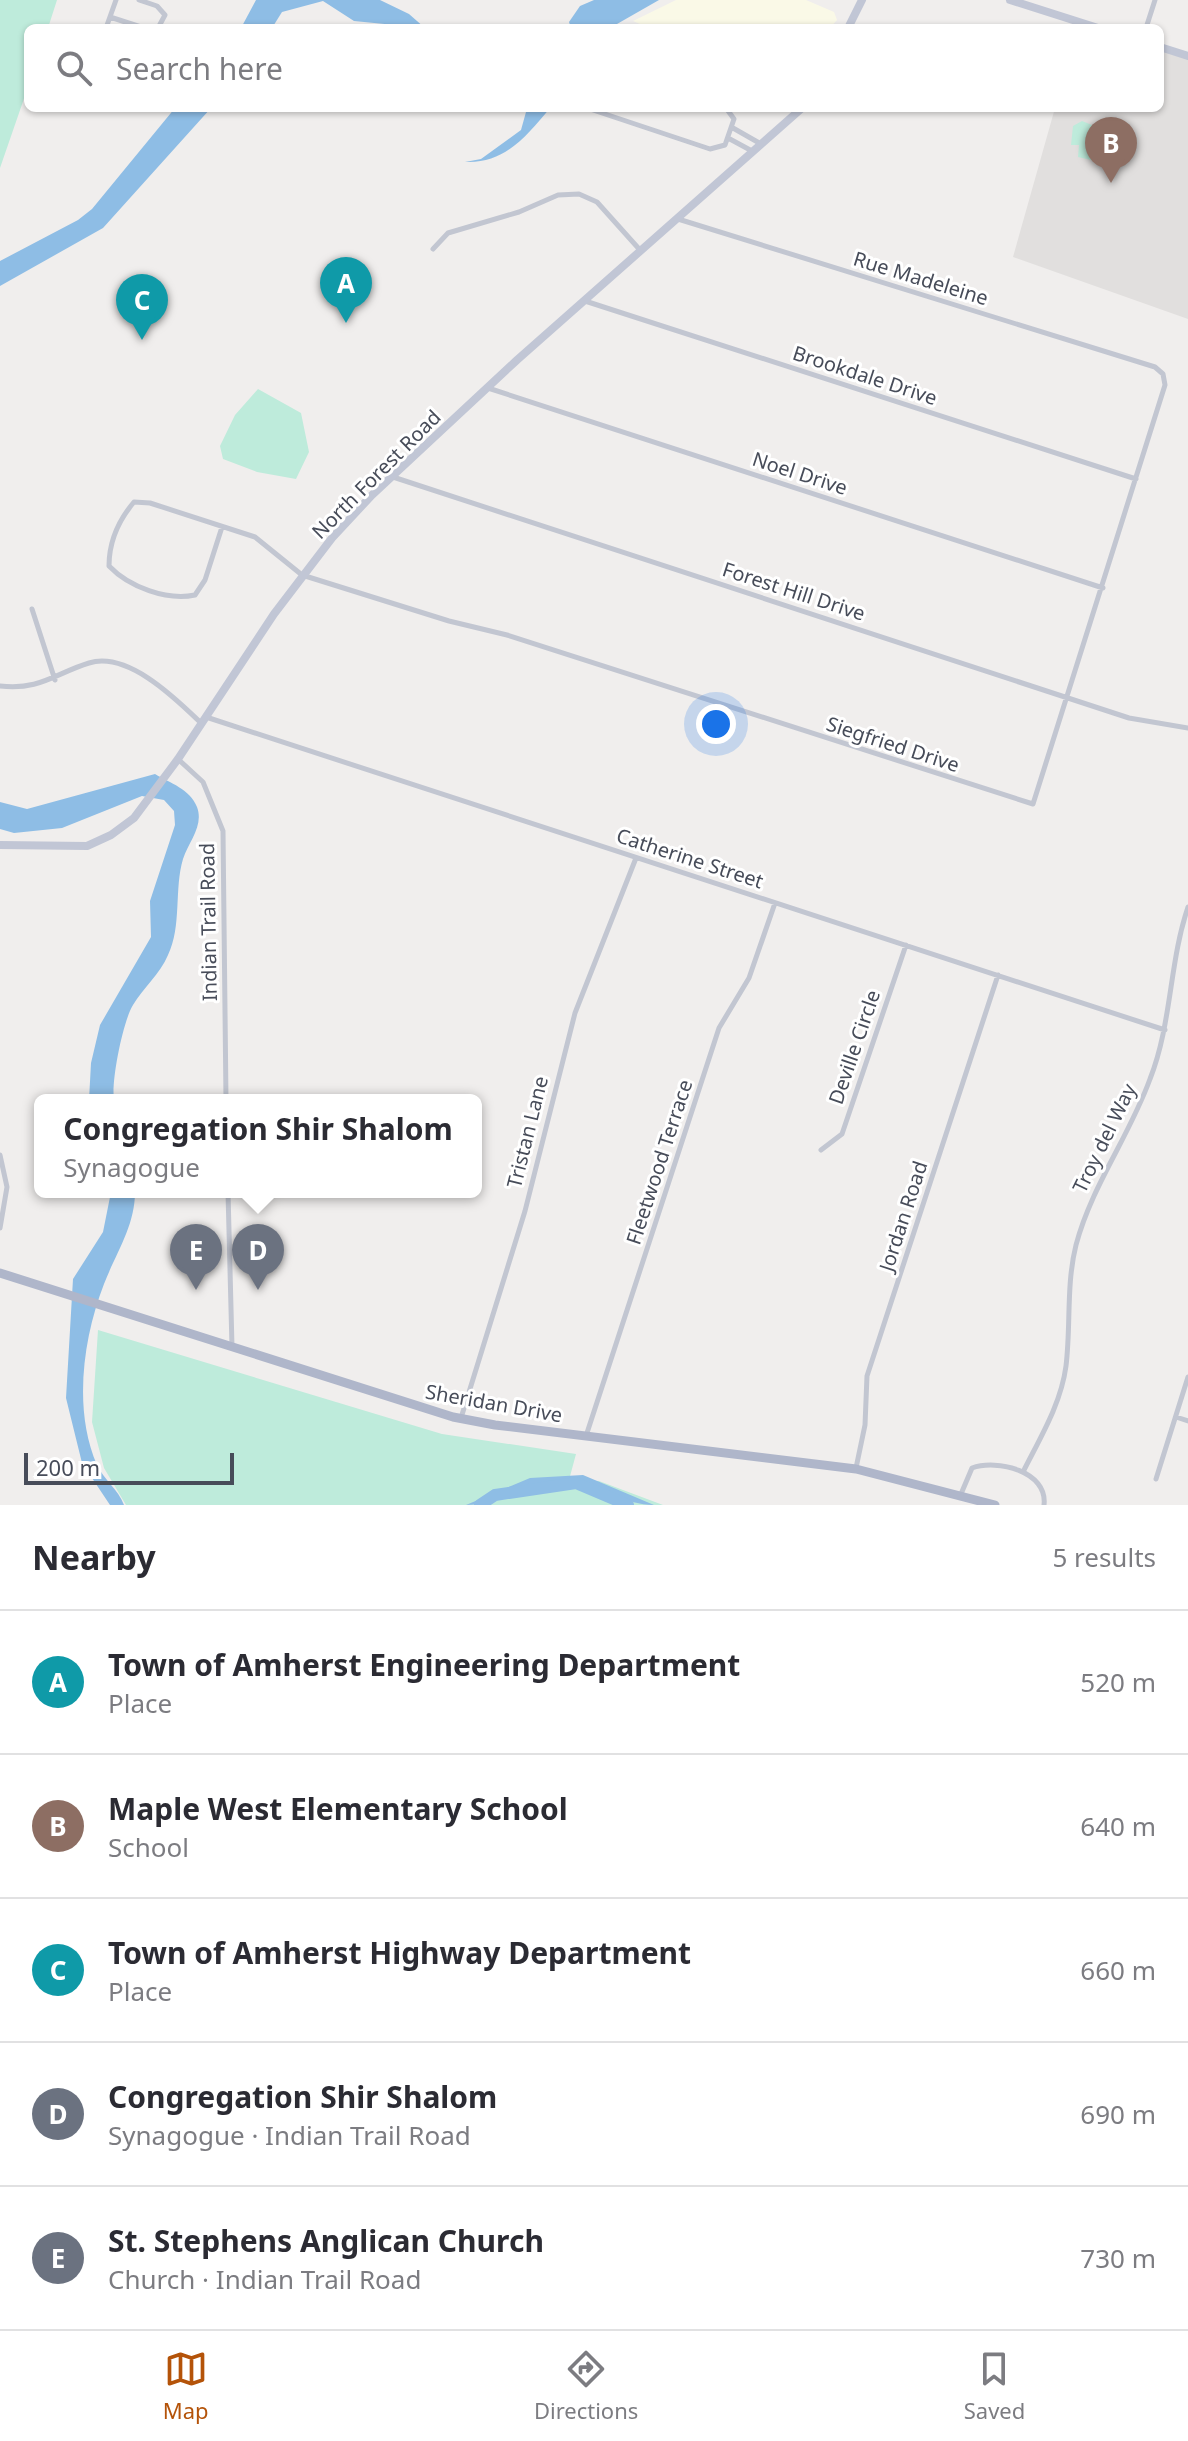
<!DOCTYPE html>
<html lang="en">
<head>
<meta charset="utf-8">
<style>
  :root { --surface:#fff; --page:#f2f2f3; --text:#2b2b33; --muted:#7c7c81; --line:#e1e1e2; --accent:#b45309 }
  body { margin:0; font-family:"Noto Sans",sans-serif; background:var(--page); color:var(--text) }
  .scale { position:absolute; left:24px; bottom:20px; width:210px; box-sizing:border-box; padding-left:8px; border:4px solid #474c59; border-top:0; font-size:22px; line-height:28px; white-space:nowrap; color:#474c59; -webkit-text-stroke:6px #fff; paint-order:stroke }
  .you { position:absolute; left:716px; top:724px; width:28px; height:28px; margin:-20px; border:6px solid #fff; border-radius:50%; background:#1a73e8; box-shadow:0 0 0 12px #1a73e833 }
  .badge { display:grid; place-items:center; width:52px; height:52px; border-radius:50%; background:var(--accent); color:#fff; font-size:26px; font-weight:700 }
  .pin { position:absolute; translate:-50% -66px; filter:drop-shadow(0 2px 4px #0008) }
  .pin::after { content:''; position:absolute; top:42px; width:28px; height:24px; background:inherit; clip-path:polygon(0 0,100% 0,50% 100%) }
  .popup { position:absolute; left:34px; top:1094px; width:448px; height:104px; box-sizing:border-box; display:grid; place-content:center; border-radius:12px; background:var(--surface); filter:drop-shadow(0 2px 6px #0005); font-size:26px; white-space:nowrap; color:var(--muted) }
  .popup b { font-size:30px; color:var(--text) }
  .popup::after { content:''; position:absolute; left:50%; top:100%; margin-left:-16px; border:16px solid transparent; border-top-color:var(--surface) }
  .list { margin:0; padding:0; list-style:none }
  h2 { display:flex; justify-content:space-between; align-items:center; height:104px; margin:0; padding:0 32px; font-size:34px }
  h2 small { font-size:26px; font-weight:400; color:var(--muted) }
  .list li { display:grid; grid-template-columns:52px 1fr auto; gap:24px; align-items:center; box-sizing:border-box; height:144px; padding:0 32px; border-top:2px solid var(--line) }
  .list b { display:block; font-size:30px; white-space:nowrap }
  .list p { margin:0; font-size:26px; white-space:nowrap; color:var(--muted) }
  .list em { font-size:26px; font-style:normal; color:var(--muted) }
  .icon { flex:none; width:44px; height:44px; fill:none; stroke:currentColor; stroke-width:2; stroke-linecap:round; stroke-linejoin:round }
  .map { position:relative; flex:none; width:1188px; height:1505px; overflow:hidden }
  .search { position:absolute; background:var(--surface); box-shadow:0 2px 6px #0004; left:24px; right:24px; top:24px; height:88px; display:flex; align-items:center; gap:20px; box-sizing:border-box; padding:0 28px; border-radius:12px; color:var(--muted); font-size:30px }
  .sheet { height:824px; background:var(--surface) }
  nav { display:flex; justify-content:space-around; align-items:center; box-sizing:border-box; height:112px; border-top:2px solid var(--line); background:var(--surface); font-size:22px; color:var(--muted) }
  nav a { display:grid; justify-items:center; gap:4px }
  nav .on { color:var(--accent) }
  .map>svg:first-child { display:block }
  .commercial { fill:#faf9e7 }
  .education { fill:#e1dfde }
  .green { fill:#beebdb }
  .water { fill:#8ebde5 }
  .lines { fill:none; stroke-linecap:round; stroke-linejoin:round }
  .river { stroke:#8ebde5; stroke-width:12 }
  .street { stroke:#c2c6d1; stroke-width:5 }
  .secondary { stroke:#c1c6d5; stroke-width:8 }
  .primary { stroke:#afb6ca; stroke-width:9 }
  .labels { text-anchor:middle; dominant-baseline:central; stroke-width:6; stroke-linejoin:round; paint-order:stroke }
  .street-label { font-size:20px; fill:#474c59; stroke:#fff }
</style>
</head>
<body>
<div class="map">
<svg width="1188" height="1505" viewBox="0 0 1188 1505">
  <rect width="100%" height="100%" fill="#f0eeed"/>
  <path class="commercial" d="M676,0H806L834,12L837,20L830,28H649L633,21Z"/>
  <path class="education" d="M1160,47L1188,56V319L1013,257L1055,108H1160Z"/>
  <path class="green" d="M0,0H57L48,28H28V87L0,168Z
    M1082,121L1092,125L1109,124L1115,136L1104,163L1078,157L1079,145H1071L1073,126Z
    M258,389L301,413L309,452L296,479L257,472L223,459L220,446L235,415Z
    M98,1330L442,1434L576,1454L569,1480L599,1481L663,1505H126L104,1468L92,1422Z"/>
  <path class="water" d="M256,0H380L409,14L425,28L354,21L323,1L282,12L272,28H241Z
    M594,0H659L610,28H571L569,22L580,6Z
    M175,108H211L103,228L0,286V261L78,220L92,209Z
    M509,108H550C527,136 504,164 465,162L481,159L521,130L526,112Z
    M155,774C170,783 190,789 197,807C204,826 189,841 183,859C174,889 182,926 168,955C160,974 143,988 133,1005C123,1021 111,1081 114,1100H89L91,1063L100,1025L151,937L150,901L175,825L174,811L164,800L142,796L62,828L14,833L0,829V802L27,809Z
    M108,1192H135C135,1226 116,1253 104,1284C83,1338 73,1410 97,1465C104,1480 118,1489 124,1505H110L82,1463L66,1398L73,1279L103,1232L110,1197Z
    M583,1475L654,1505C624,1505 609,1487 583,1483C542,1478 505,1505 466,1505L530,1478Z"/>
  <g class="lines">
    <path class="river" d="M480,1505L495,1495L576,1483L628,1505"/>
    <path class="street" d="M139,0L157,6L165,15L158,28
      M110,17L144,28
      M106,28L116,0
      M1146,28L1155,0
      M587,108L710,149L725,145L734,119L726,108
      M733,128L761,144
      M728,138L752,151
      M433,249L448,233L519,212L558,195L579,194L597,202L640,250
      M585,301L1136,479
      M488,388L1103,588
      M393,477L1129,718L1188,728
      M222,527L205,580L195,595C167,601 129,587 109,566C109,542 118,521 134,502L150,503L255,537L302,575L449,621L507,635L1033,804L1165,385L1163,374L1155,367L678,219
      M32,609L55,680
      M0,686C39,691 56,673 89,663C128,651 176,699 201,723
      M206,717L1165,1030
      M179,760L203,782L223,831L226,1100
      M821,1150L842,1134L906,945
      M0,1155L7,1187L0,1228
      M228,1192L232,1347
      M1176,1417L1188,1421
      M461,1418L525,1211L575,1013L636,858
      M586,1436L719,1028L749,978L775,903
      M856,1468L865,1425L867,1376L998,975
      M1023,1472C1040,1438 1061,1404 1066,1366C1071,1325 1066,1285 1076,1245C1092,1185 1129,1137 1150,1079C1172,1023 1169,963 1188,907
      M1156,1479L1188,1377
      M961,1494L972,1468C997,1459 1048,1471 1044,1505"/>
    <path class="secondary" d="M1010,0L1098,28
      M848,28L862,0
      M1160,47L1188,56
      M0,845L87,846L111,835L134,818L178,759L274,614L332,538L372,495L517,360L802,108"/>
    <path class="primary" d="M0,1273L453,1417L495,1425L856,1469L995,1505"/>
  </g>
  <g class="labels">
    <g class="street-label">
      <text transform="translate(921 278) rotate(17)">Rue Madeleine</text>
      <text transform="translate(865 375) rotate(18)">Brookdale Drive</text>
      <text transform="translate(800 473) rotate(18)">Noel Drive</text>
      <text transform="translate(376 474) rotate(-45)">North Forest Road</text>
      <text transform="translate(794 591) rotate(18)">Forest Hill Drive</text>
      <text transform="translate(893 744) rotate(18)">Siegfried Drive</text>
      <text transform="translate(690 858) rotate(18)">Catherine Street</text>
      <text transform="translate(208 922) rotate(-91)">Indian Trail Road</text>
      <text transform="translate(854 1047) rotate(-71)">Deville Circle</text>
      <text transform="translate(527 1132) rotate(-76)">Tristan Lane</text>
      <text transform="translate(1104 1138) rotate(-64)">Troy del Way</text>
      <text transform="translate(659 1162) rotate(-72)">Fleetwood Terrace</text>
      <text transform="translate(903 1216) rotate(-72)">Jordan Road</text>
      <text transform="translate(494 1403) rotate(10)">Sheridan Drive</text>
    </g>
  </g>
</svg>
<div class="scale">200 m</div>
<div class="you"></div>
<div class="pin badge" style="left:346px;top:323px;background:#0f9aa8">A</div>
<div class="pin badge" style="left:1111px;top:183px;background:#8d6e63">B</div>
<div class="pin badge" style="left:142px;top:340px;background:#0f9aa8">C</div>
<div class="pin badge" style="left:258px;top:1290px;background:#6b7280">D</div>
<div class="popup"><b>Congregation Shir Shalom</b>Synagogue</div>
<div class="pin badge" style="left:196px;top:1290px;background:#6b7280">E</div>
<div class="search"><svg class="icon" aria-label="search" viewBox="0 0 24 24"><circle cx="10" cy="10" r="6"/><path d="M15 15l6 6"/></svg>Search here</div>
</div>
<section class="sheet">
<h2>Nearby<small>5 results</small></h2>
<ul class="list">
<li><span class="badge" style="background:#0f9aa8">A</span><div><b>Town of Amherst Engineering Department</b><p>Place</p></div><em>520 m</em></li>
<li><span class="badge" style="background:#8d6e63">B</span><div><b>Maple West Elementary School</b><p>School</p></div><em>640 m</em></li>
<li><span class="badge" style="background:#0f9aa8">C</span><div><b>Town of Amherst Highway Department</b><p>Place</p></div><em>660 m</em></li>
<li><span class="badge" style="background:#6b7280">D</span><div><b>Congregation Shir Shalom</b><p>Synagogue · Indian Trail Road</p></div><em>690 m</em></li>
<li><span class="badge" style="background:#6b7280">E</span><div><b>St. Stephens Anglican Church</b><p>Church · Indian Trail Road</p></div><em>730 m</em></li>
</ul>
</section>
<nav>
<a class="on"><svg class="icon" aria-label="map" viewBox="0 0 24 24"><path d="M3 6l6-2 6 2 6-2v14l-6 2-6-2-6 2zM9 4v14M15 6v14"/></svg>Map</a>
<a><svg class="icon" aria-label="directions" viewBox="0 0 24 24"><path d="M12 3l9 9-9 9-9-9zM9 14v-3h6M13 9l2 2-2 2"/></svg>Directions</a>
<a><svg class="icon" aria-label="saved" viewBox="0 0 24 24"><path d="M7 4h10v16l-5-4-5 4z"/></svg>Saved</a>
</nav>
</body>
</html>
